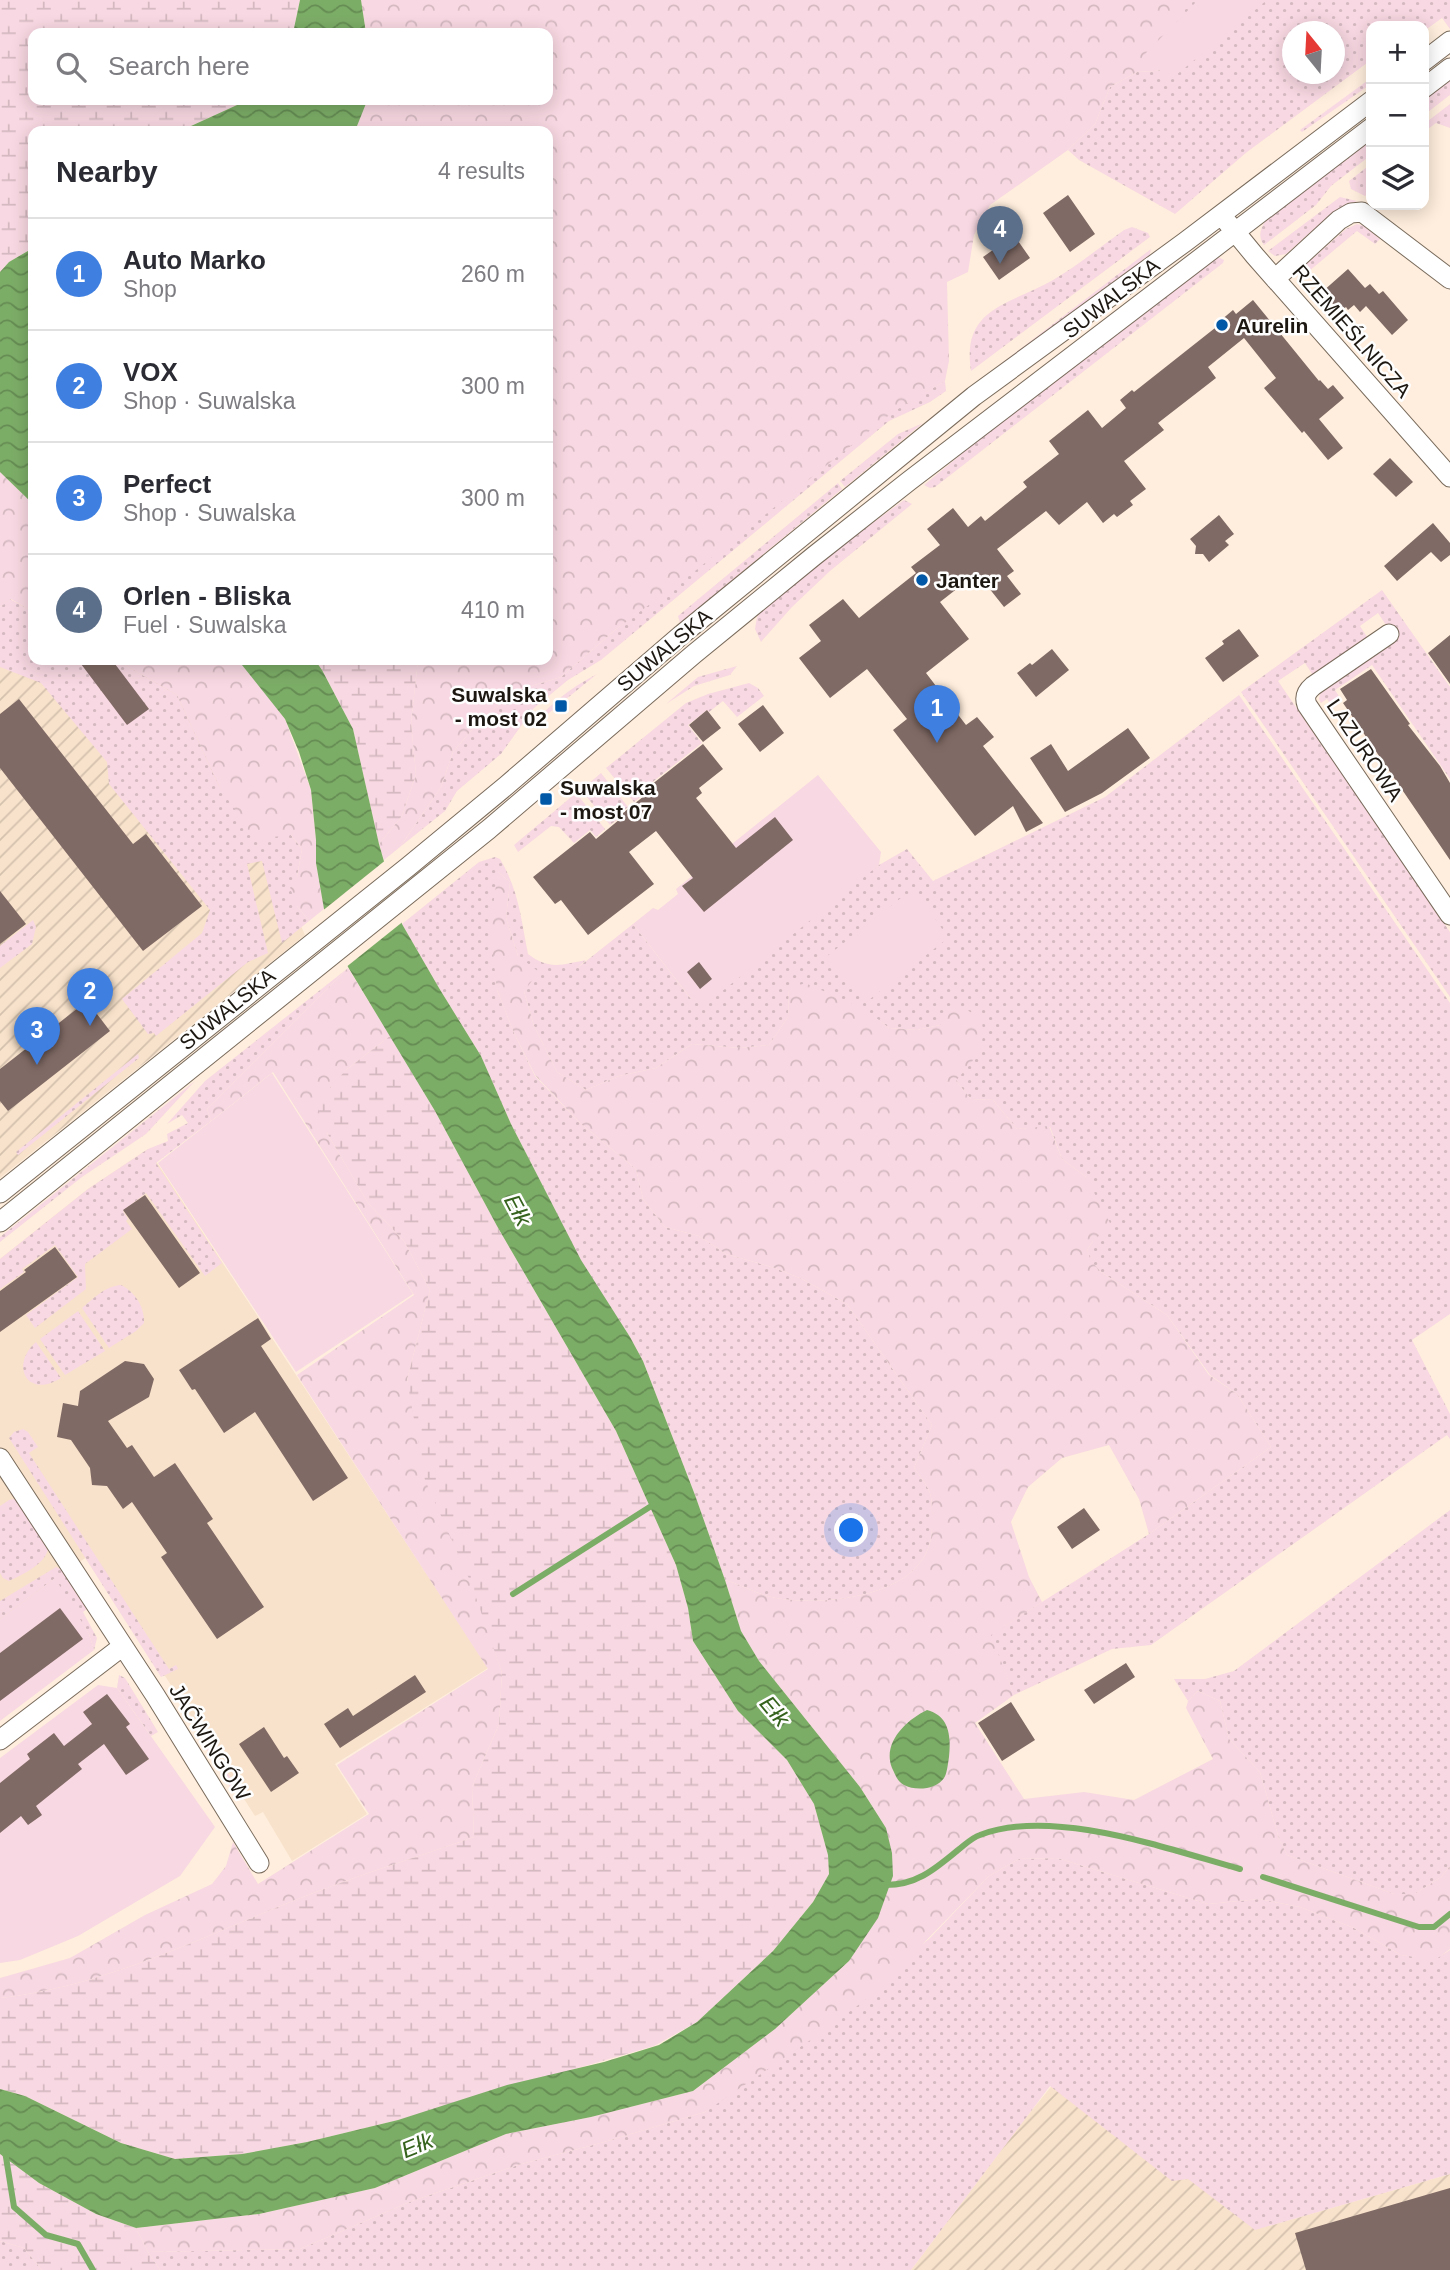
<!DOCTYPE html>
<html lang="en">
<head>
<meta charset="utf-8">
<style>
  :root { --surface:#fff; --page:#f7f7f7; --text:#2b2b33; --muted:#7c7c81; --line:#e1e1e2; --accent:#d93025 }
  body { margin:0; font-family:Arial,sans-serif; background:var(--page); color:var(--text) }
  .controls { position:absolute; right:21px; top:21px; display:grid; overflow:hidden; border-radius:14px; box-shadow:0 4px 18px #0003 }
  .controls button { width:63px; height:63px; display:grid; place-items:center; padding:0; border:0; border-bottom:2px solid var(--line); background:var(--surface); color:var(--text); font:35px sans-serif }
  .compass { position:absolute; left:1282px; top:21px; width:63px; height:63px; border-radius:50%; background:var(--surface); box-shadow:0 4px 18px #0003; rotate:342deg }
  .you { position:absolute; left:852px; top:1531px; width:24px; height:24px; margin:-18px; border:5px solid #fff; border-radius:50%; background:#1a73e8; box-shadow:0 0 0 10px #1a73e833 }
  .badge { display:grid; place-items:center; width:46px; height:46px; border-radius:50%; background:var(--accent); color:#fff; font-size:23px; font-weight:700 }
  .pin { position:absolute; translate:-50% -58px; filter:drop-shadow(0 2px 4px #0008) }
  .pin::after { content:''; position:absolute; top:37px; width:24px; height:21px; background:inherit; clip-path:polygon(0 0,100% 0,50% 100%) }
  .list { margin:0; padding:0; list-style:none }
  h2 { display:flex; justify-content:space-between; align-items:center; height:91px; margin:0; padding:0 28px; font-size:30px }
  h2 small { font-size:23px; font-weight:400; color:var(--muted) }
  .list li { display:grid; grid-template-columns:46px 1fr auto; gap:21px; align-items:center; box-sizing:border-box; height:112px; padding:0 28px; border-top:2px solid var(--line) }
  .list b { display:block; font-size:26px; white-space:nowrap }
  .list p { margin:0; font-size:23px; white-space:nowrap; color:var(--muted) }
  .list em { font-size:23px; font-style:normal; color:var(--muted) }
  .icon { flex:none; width:38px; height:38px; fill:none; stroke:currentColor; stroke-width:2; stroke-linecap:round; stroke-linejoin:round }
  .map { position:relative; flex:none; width:1450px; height:2270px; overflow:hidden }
  .search { position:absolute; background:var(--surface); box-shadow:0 4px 18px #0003; left:28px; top:28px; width:525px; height:77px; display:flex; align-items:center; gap:18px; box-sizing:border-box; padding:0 24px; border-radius:14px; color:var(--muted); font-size:26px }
  .panel { position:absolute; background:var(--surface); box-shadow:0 4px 18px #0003; left:28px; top:126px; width:525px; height:539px; border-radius:14px }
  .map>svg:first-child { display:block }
  .built { fill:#f8e2cb }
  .industrial { fill:url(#industrial-furrows) }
  .grass { fill:url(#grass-dots); fill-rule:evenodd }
  .forest { fill:url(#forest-crowns) }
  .wetland { fill:url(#wetland-marsh) }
  .green { fill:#f8d8e2 }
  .water { fill:url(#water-waves) }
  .pier { fill:#fed }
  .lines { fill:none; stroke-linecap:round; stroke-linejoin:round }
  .stream { stroke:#7cad67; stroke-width:6 }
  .building { fill:#806a65 }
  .minor-casing { stroke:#796b5c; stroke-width:21 }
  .minor { stroke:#fff; stroke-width:19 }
  .poi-dot { fill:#0058a6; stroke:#fefefe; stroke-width:2.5 }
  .labels { text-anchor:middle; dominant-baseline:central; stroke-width:5; stroke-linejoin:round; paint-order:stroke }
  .street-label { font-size:21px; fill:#1c1711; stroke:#fefefe }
  .poi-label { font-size:21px; font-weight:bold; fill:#1c1711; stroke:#fefefe; text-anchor:start }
  .water-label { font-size:23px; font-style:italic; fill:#35631d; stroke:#fefefe }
</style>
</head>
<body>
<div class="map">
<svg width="1450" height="2270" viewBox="0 0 1450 2270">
  <defs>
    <pattern id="industrial-furrows" width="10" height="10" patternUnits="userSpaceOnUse" patternTransform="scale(1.75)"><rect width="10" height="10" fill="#f8e2cb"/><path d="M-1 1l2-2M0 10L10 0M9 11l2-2" fill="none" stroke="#d4c1ad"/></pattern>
    <pattern id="grass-dots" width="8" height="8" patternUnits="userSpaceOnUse" patternTransform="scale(1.75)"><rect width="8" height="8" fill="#f8d8e2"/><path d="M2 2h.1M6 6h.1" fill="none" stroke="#d4b9c1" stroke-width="1.8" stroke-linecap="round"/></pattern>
    <pattern id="forest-crowns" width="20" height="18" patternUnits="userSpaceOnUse" patternTransform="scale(1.75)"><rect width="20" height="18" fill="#f8d8e2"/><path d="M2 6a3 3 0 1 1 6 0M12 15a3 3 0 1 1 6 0" fill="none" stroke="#d4b9c1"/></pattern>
    <pattern id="wetland-marsh" width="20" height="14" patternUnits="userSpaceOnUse" patternTransform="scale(1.75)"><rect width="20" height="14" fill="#f8d8e2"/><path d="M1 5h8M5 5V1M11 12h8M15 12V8" fill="none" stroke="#d4b9c1"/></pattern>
    <pattern id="water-waves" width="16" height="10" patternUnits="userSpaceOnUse" patternTransform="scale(1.75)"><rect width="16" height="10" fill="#7cad67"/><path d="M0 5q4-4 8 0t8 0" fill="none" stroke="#658c53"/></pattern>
  </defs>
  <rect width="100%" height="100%" fill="#fed"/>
  <path class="built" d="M148,1149L488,1668L335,1764L367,1814L292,1861L263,1812L255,1816L88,1556L0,1619V1259L88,1189Z"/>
  <path class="industrial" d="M33,596V660H143L195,690L305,935L0,1178V609Z
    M1076,2056L1269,2226L1450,2174V2270H911L1024,2120Z"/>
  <path class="grass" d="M1183,0H1450V29L1442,18L1424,31V26H1371V60L1247,152L1175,214L1079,160L1068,150L1095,124L1110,87L1137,72L1171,70ZM1292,32H1334V74H1292Z
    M1371,78V84L1302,132L1300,130Z
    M1450,79V95L1424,115V99Z
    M1450,104V128L1436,123L1424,132V124Z
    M1371,139V155L1331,186L1316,205L1264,245C1257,236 1261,227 1267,219Z
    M1371,164V174L1369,179L1371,180V192L1365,196L1351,189L1349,181Z
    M1340,197L1357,201L1331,214L1286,254L1275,256L1268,251Z
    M1357,224L1364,226L1380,239L1375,244L1357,231L1308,272L1303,267L1346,229Z
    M1132,227L1148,233L1150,237L971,371C961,307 1010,305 1053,280C1077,266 1100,247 1124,230Z
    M1151,249L1149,258L1142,267L994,369Z
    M1218,257L1224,260L1223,263L935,487L930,488L924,485L999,423Z
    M945,381L946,391L930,402L889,421L601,660L568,680L533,709L501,754L457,791L445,811L400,847L441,787L453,752L481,719L518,690L561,677L615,630L893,411Z
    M923,423L845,487L840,481L898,434Z
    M838,483L842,489L680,623L678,616Z
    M904,500L912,504L830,571L792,607L761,642L755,629L757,617L762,610L796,579Z
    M1382,590L1450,687V779L1372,665L1335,690L1340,698L1331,705L1327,699L1321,703L1319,699L1321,690L1394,637L1378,613L1360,626L1369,640L1314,677L1305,663L1278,681L1450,932V997L1241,692Z
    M10,599L33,612V660H116L177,695L219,786L291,835L302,849L297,877V906L309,921L282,943L262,861L247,864L268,953L248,962L156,1036L154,1033L148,1034L122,999L202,933L210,910L109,784L107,762L41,683L0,667V607Z
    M737,666L730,675L694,686L666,704L698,677Z
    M597,674L528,730C547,706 570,688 597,674Z
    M749,683L758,688L764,696L737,717L723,701L709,712L707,710L688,725L702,743L645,788L647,792L634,802L606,768L686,703L708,694Z
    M1239,695L1450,1003V1314L1412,1340L1450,1414V1439L1447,1435L1151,1645L1112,1649L1014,1695L990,1635L1149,1534L1271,1447L1237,1394L1210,1375L1167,1315L1101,1272L1090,1261L1087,1250L1093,1241L1086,1177L1062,1159L1050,1127L1017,1129L993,1100L971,1099L955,1080L940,1025L917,1030L889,1028L864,1009L789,989L788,1017L769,1045L740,1048L692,1044L656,1068L619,1076L586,1090L557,1072L534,1026L524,991L518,956L506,918L510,882L498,872L497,990L514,1033L535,1076L580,1123L636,1169L643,1199L665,1227L699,1236L726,1254L775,1268L802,1279L847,1304L932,1425L914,1468C934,1495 932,1493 932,1526C933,1596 828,1607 776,1598C759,1595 742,1585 725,1580L695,1495L643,1361L630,1337L581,1261L511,1124L481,1056L439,988L402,924L479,862L495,857L500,859C519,891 521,919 528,954C549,970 561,965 586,960L576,969L633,924L691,999L879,865L907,849L933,881L1105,797Z
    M601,773L628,807L617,816L618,819L610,825L581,790Z
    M576,793L605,829L596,837L590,830L574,843L559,827L551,826L518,852L514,845Z
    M33,920L36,927L32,944L0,968V946Z
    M348,968L207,1109L211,1121L156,1163L222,1263L205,1276L146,1193L123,1211L128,1219L126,1221L132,1229L85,1264L86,1289L35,1328L26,1315L78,1277L55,1245L22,1269L24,1272L0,1289V1259L88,1189L148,1149L168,1141L167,1134L188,1123L182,1115L167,1124L205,1081Z
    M138,1054L139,1058L18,1155L16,1152Z
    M195,1081L146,1134L82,1177L0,1242V1237Z
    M121,1285C135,1292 145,1307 144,1323L136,1331L109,1348L82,1308C93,1299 105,1286 121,1285Z
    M78,1311L105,1351L65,1375L40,1339Z
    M36,1342L61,1378C26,1400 10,1364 36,1342Z
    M23,1429L28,1432L38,1447L29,1453L169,1669L176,1665L178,1669L161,1677L9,1438L14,1432Z
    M14,1499L18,1502L48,1548C47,1563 22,1575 9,1581L3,1578L0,1573V1506L9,1500Z
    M1450,1510V1866L1441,1877L1415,1894H1394L1287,1855L1279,1839L1260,1772L1229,1739L1220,1701L1198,1691L1188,1701L1174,1679H1205L1234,1671Z
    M56,1567L63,1570L87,1609L83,1612L97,1638L94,1650L89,1634L54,1579L0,1619V1601Z
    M119,1675L125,1678L158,1732L151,1736L117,1688Z
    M213,1732L217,1738L214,1751L235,1785L230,1787L203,1744Z
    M1057,1858L1208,1904L1259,1899L1300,1907L1354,1928L1401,1955L1435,1959L1450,1950V2174L1255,2230L1188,2179L1172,2181L1050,2086L911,2270H160L148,2252L300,2249L412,2201L518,2165L604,2142L705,2112L929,1939L989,1876L1019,1859Z
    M0,2241L24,2248L42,2270H0Z"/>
  <path class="forest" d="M361,0H1183L1190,48L1171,70L1137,72L1110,87L1095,124L1068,150L990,205L974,235L968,272L947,282L949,361L945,381L893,412L695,571L615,630L561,677L518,690L481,719L453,752L441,787L400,847L384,860L379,844L402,816L416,774L411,723L418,660H548V131H355L367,100H548V33H366Z
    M0,472L33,504V612L11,599L0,607Z
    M116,660H238L242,664L285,719L311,790L316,840V863L324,909L309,921L297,906L290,888L297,877L302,849L291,835L254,839L219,786L177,695Z
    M498,872L510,882L506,918L518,956L539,972L524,991L534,1026L557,1072L586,1090L619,1076L656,1068L692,1044L740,1048L769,1045L788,1017L789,989L805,983L865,1009L889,1028L917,1030L940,1025L956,1004L981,1018C988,1049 974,1059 956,1081L971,1099L993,1100L1017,1129L1049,1126L1062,1159L1086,1177L1111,1225L1093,1241L1087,1250L1091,1261L1101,1272L1167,1315L1209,1375L1237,1394L1271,1447L1149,1534L1139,1499L1109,1445L1062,1458L1028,1487L1011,1522L1029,1577L1042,1602L991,1635L1014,1695L975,1723L1024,1799L1084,1792L1134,1800L1213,1759L1186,1708L1188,1701L1198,1691L1220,1701L1229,1739L1260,1772L1279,1839L1287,1855L1394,1894H1415L1441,1877L1450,1866V1949L1435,1960L1401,1955L1354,1928L1300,1907L1259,1899L1208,1904L1057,1858L1019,1859L989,1876L875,1993L809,2041L705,2112L604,2142L518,2165L412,2201L300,2249L148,2252L136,2228L259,2214L375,2188L506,2134L591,2117L693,2091L775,2029L849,1961L886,1828L860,1787L759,1661L741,1631L725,1580C742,1585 759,1595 776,1598C828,1607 933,1596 932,1526C932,1493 934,1495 914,1468L932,1425L847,1304L802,1279L775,1268L726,1254L699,1236L665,1227L643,1199L636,1169L580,1123L535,1075L514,1033L497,990L490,926Z
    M348,968L390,1036L346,1070L327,1133L368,1203L404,1241L430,1290L407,1380L502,1673L499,1724L472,1787L474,1837C417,1857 359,1875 303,1897C204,1936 106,1986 0,1998V1978L70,1958L145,1915L212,1884L226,1866L233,1842L258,1884L369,1814L337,1765L488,1669L297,1375L414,1295L273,1072L211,1121L207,1109Z"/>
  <path class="wetland" d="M0,0H300L293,33H33V100H248L180,131H33V248L9,262L0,272Z
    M315,660H418L411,723L416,774L402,816L379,844L353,729L322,670Z
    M390,1036L435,1111L497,1226L616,1431L676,1565L688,1608L693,1641L738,1711L787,1760L814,1804L828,1855L829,1874L813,1902L773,1951L697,2022L654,2046L398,2120L307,2142L242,2154L175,2159L121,2143L25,2096L0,2089V1998C106,1986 204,1936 303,1897C359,1875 417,1857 474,1837L472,1787L499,1724L502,1673L471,1583L425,1480L407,1380L430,1290L404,1241L368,1203L327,1133L316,1103L346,1070Z
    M0,2154L39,2183L96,2214L136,2228L148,2252L160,2270H42L24,2248L0,2241Z"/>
  <path class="green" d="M1198,0H1267L1169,81L1145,54Z
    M818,775L881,852L879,865L710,1001L692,1000L633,924L653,908L658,910L678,894L676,889Z
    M906,894H919L948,938L865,1003L826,957Z
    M272,1073L413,1294L296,1372L158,1163Z
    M55,1578L89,1634L94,1650L0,1721V1619Z
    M98,1685L117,1688L215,1827L180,1876L78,1936L20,1960L0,1963V1758Z"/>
  <path class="water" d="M300,0H361L366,33H293Z
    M248,100H367V101L355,131H180Z
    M33,248V504L0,472V272L9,262Z
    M238,660H315L322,670L353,729L379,844L402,924L439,988L481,1056L511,1124L581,1260L630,1337L643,1361L695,1495L725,1580L741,1631L759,1661L860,1787L886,1828L892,1853L893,1876L878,1918L849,1961L775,2029L693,2091L591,2117L506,2134L375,2188L259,2214L136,2228L96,2214L39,2183L0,2154V2089L25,2096L121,2143L175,2159L242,2154L307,2142L398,2120L507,2085L604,2062L659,2045L697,2022L773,1951L813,1902L829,1874L828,1855L814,1804L787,1760L738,1711L693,1641L688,1608L676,1565L616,1431L497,1226L435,1111L348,967L324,909L316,863V840L311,790L299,752L285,719Z
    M927,1710C950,1716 951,1737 949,1757C948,1763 947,1774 944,1778C936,1790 915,1791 904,1785C897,1781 896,1776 892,1768C882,1743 906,1720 927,1710Z"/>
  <path class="pier" d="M387,859L405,920L345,968L321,912Z"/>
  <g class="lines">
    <path class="stream" d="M513,1594L656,1503
      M1263,1877L1419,1927H1434L1450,1914
      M883,1885C915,1886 934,1870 958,1850C965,1845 971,1838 980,1835C1052,1807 1167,1849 1240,1869
      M5,2151L14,2207L46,2235L78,2244L93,2270"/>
  </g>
  <path class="building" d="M1068,195L1095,234L1070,252L1043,213Z
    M1014,235L1030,258L999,280L983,257Z
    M1348,269L1365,288L1370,284L1379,294L1383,291L1408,320L1392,335L1366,306L1360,312L1354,305L1348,310L1346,307L1340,312L1322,292Z
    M1253,300L1319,381L1320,380L1328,389L1333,385L1344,398L1319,419L1343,448L1328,460L1304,431L1302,433L1264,388L1276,378L1244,338L1208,367L1216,378L1158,423L1164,430L1124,461L1146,489L1130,501L1133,505L1117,517L1114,514L1103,523L1087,502L1059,525L1046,511L997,549L1014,571L1007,576L1021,594L1004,607L977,573L940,602L969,639L926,673L966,725L977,717L994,737L983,746L1043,823L1026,832L1013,806L975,836L893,730L907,719L867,669L830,698L799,658L821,641L809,625L843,599L859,618L916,573L911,567L940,545L927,529L953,508L968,527L981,516L985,521L1027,487L1023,482L1059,454L1049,441L1088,410L1102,428L1126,408L1120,400L1132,390L1134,392L1215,328L1214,326L1233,310L1236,314Z
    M1390,458L1413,482L1396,497L1373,474Z
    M1219,515L1234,534L1225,541L1229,545L1209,562L1203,554H1195L1196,546L1190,539Z
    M1433,523L1450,543V555L1441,562L1431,552L1397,581L1384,566Z
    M1239,629L1259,656L1223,682L1205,658L1224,644L1222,641Z
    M1450,635V684L1428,653Z
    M1052,649L1069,670L1036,697L1017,673L1030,663L1032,665Z
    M78,660H112L149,709L127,725Z
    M1371,669L1410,724L1408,725L1440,766L1450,783V860L1343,703L1347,700L1340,689Z
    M19,699L133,844L146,834L202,906L143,951L0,768V714Z
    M763,705L784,733L760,752L738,724Z
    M707,710L721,728L703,742L689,725Z
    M1128,728L1150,758L1102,793L1065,812L1030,758L1051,744L1068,771Z
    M703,744L723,769L699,788L702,793L696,798L736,848L775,817L793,840L704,912L682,886L693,878L656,831L629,852L654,884L588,935L561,900L555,904L533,877L590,832L596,839L620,819L618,817L649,792L646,789Z
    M0,891L26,924L0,944Z
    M699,962L712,979L700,989L687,972Z
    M87,1001L110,1031L8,1111L0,1101V1069Z
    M145,1195L200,1273L179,1288L123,1210Z
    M55,1247L77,1277L0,1332V1291L26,1272L24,1270Z
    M258,1318L271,1339L261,1346L348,1478L313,1501L255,1412L224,1433L195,1389L192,1390L179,1370Z
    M125,1361L144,1364L154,1379L149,1397L108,1421L127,1448L132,1445L154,1477L175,1463L213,1519L207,1523L264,1607L217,1639L161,1557L167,1553L132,1502L123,1509L107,1486L92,1485L90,1468L71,1440L57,1437L63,1403L78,1406L80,1391Z
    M1084,1508L1100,1530L1072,1549L1057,1527Z
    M60,1608L83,1639L0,1701V1653Z
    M1126,1663L1135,1677L1094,1704L1084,1690Z
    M415,1675L426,1692L340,1748L324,1724L348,1708L353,1716Z
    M107,1694L130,1724L126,1727L149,1759L126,1775L104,1744L78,1764L82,1769L36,1806L42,1815L28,1825L21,1816L0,1833V1783L30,1759L27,1754L54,1733L64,1746L92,1724L83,1712Z
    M1011,1702L1035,1740L1002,1761L978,1723Z
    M264,1727L284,1758L287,1756L299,1773L271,1792L239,1744Z
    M1450,2188V2270H1306L1295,2233Z"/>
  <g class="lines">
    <defs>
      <path id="minor" d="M1424,61L1450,41
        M1424,88L1450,68
        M1227,222L1255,256L1450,477
        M1275,279L1339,220L1351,213L1362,212L1450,279
        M1389,634L1313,686C1306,692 1304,697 1307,705L1450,915
        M0,1193L409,866L507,785L680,636L974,396L1185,242L1371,101
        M0,1222L489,829L694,654L814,556L909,481L1371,128
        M0,1458L155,1695L259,1863
        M0,1740L123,1646"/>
    </defs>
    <use href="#minor" class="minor-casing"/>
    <use href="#minor" class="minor"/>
  </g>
  <g class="poi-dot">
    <circle cx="1222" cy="325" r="7"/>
    <circle cx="922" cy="580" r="7"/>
    <rect x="554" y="699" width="14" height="14" rx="3.5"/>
    <rect x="539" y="792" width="14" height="14" rx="3.5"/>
  </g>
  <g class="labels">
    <g class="street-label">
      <text transform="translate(1111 298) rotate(-38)">SUWALSKA</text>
      <text transform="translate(1352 331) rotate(49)">RZEMIEŚLNICZA</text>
      <text transform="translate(664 650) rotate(-40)">SUWALSKA</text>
      <text transform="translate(1365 750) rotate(56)">LAZUROWA</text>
      <text transform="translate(227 1009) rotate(-39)">SUWALSKA</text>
      <text transform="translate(210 1742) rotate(58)">JAĆWINGÓW</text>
    </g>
    <g class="poi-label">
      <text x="1236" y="325">Aurelin</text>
      <text x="936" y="580">Janter</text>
      <text x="547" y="694" text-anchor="end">Suwalska<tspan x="547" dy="24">- most 02</tspan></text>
      <text x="560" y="787">Suwalska<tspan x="560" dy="24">- most 07</tspan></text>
    </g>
    <g class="water-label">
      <text transform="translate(518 1210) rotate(62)">Ełk</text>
      <text transform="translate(775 1711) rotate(50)">Ełk</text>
      <text transform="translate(417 2145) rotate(-22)">Ełk</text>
    </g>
  </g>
</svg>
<div class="controls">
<button>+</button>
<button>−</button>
<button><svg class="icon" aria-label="layers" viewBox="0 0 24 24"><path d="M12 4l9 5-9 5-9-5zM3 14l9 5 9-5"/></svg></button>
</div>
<svg class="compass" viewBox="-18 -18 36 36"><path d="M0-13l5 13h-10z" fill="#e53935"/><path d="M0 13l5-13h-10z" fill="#7c7c81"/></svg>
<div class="you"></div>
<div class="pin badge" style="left:937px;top:743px;background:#3f7fe0">1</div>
<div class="pin badge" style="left:90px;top:1026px;background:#3f7fe0">2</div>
<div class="pin badge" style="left:37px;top:1065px;background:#3f7fe0">3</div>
<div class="pin badge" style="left:1000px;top:264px;background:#5c6f8a">4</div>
<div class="search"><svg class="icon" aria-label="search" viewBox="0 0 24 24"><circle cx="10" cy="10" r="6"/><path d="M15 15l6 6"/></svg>Search here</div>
<section class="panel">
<h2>Nearby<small>4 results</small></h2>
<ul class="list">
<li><span class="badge" style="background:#3f7fe0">1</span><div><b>Auto Marko</b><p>Shop</p></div><em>260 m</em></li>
<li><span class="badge" style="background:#3f7fe0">2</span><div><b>VOX</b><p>Shop · Suwalska</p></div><em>300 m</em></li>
<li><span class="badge" style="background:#3f7fe0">3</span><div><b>Perfect</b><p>Shop · Suwalska</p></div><em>300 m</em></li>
<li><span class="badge" style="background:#5c6f8a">4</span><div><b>Orlen - Bliska</b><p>Fuel · Suwalska</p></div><em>410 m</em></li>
</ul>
</section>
</div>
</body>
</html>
